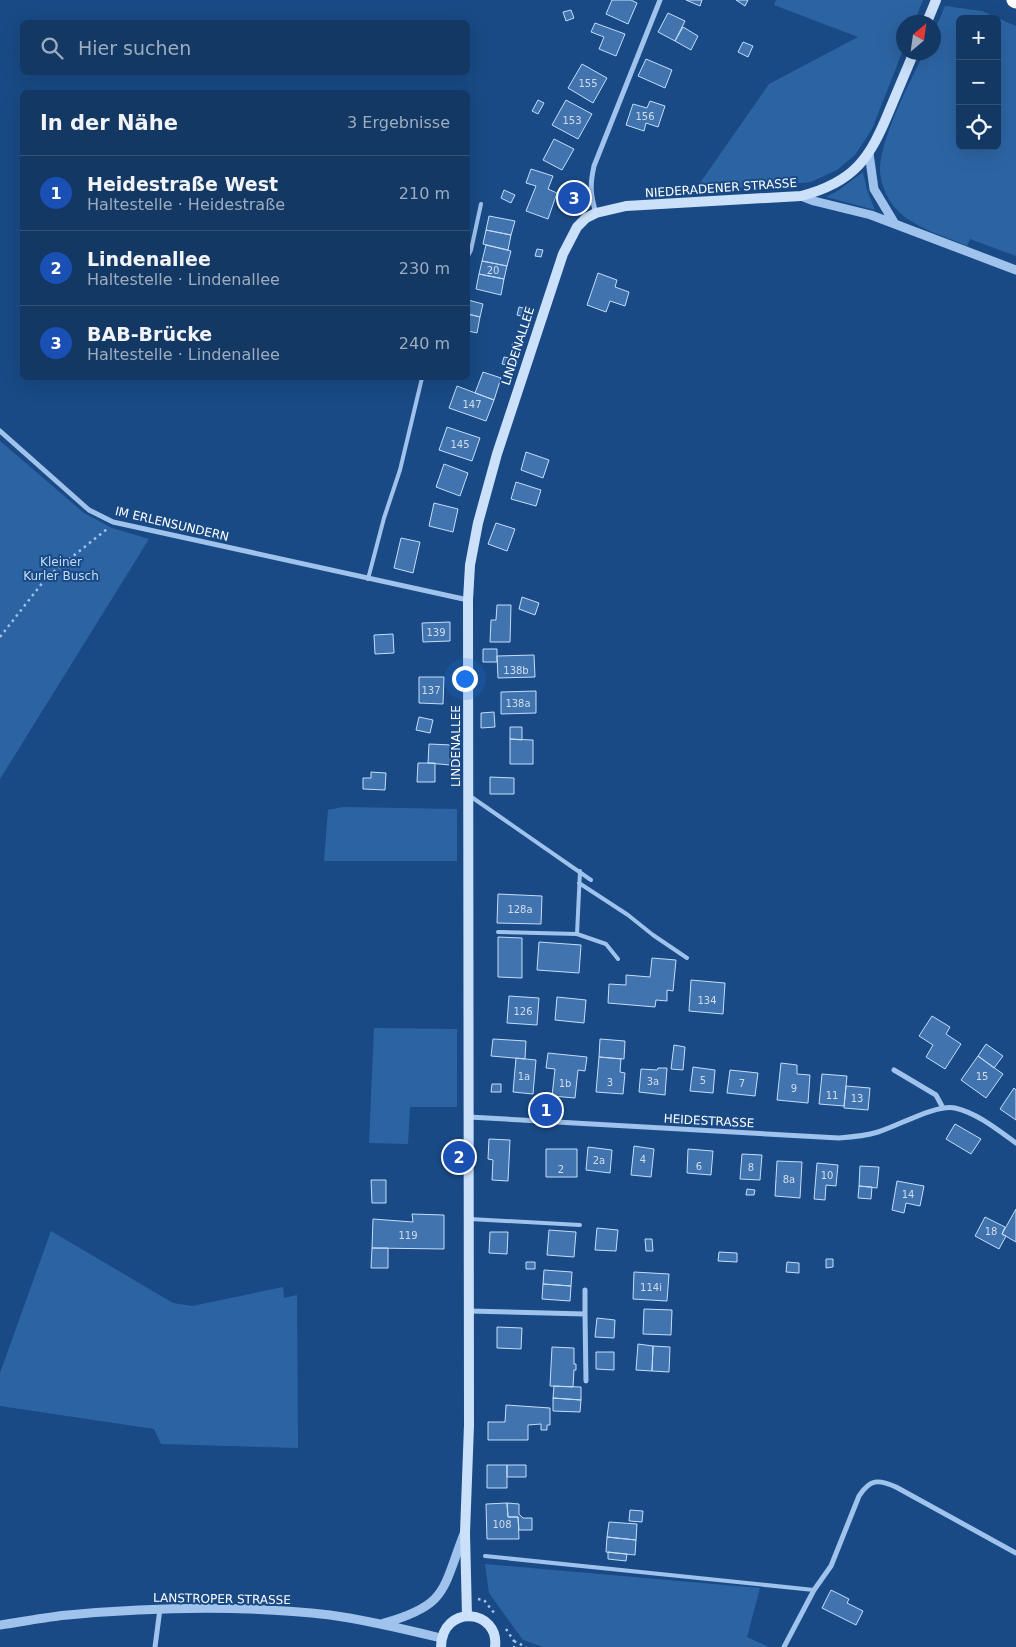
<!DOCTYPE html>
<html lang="de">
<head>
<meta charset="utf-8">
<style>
  :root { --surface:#133864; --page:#20436d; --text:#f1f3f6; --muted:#9dacbf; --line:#325278; --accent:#8abfa5 }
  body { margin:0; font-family:"DejaVu Sans",sans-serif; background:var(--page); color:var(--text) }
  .controls { position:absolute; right:15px; top:15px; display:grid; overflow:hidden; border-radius:8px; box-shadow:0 5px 20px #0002 }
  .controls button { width:45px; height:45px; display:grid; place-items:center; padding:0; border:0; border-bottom:1px solid var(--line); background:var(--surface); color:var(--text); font:25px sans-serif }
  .compass { position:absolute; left:896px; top:15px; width:45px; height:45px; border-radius:50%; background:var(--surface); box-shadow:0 5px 20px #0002; rotate:29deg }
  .you { position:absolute; left:464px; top:678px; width:18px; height:18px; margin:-12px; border:4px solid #fff; border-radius:50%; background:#1a73e8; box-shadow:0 0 0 8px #1a73e833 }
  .badge { display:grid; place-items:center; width:32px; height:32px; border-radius:50%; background:var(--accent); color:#fff; font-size:16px; font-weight:700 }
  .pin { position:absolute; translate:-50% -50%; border:2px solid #fff; box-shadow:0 1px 5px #0006 }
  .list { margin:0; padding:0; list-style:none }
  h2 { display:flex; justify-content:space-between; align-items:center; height:65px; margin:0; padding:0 20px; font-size:21px }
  h2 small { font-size:16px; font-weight:400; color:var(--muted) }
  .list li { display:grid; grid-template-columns:32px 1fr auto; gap:15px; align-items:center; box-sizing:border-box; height:75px; padding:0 20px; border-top:1px solid var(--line) }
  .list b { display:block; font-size:19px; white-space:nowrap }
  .list p { margin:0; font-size:16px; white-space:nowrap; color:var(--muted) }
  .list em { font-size:16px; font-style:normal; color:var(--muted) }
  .icon { flex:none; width:28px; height:28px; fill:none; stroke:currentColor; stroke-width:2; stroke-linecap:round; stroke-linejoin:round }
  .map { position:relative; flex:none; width:1016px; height:1647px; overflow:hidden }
  .search { position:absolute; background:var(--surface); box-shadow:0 5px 20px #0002; left:20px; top:20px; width:450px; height:55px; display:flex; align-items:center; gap:12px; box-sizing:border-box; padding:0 18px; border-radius:8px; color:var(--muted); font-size:19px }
  .panel { position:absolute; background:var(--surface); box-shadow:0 5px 20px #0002; left:20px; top:90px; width:450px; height:290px; border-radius:8px }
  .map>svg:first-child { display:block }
  .green { fill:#2c64a3; fill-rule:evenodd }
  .building { fill:#4174ae; stroke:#c4ddf9 }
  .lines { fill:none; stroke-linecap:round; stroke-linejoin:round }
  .path { stroke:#9fc3ec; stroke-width:2.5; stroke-dasharray:2.5 4; stroke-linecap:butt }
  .service { stroke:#9fc3ec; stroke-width:4 }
  .minor { stroke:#9fc3ec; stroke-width:5 }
  .tertiary { stroke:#9fc3ec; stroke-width:9 }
  .secondary { stroke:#cbe0f9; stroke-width:10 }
  .motorway { stroke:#fff; stroke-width:15 }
  .labels { text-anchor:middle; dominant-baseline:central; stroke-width:4; stroke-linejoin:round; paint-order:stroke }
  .number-label { font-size:10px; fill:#d0dceb }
  .street-label { font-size:12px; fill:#fff; stroke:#194a85 }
  .park-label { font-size:12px; fill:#c4ddf9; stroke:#194a85 }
</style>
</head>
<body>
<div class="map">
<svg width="1016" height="1647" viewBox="0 0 1016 1647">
  <rect width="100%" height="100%" fill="#194a85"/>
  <path class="green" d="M776,0H923L914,22H904L903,50L872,129L855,155L837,170L811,182L746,188L700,183L769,84L858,37L774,5Z
    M945,6L982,11L1016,26V256L970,239L967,246C945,236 917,229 899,212C888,202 879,182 880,167C883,133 909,84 924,53L934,52V32ZM960,19H997V146H960Z
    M863,172L867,190L875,210L826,197L839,190Z
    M0,441L84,513L112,528L149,539L0,779Z
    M343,807L457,809V861H324L328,810Z
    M374,1028L457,1029V1107H410L408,1144L369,1143Z
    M51,1231L173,1303L192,1306L283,1287L284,1298L297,1295L298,1448L161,1444L154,1429L0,1406V1373Z
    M485,1564L760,1588L747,1637L769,1647H543L523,1640L489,1593Z"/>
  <path class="building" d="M612,0H631L637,3L628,24L606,14Z
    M686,0H702L700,6Z
    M736,0H748L745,6Z
    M571,10L574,18L566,21L563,12Z
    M668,13L685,21L675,41L658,32Z
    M595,23L625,34L616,56L599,49L604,37L591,32Z
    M683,27L698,36L691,50L675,41Z
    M743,42L753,46L748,57L738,52Z
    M646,59L672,70L665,88L638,76Z
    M582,64L607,78L593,103L568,88Z
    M538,100L544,103L538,114L532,111Z
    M566,100L592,114L578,139L552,125Z
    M650,101L665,106L658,127L646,123L644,131L626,125L633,104L647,108Z
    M554,139L574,149L562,170L543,160Z
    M531,169L553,176L548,189L557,193L548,219L526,211L536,186L526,183Z
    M504,190L515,195L511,203L501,198Z
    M489,216L515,221L511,235L486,230Z
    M486,230L511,235L508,250L483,244Z
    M486,245L511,251L507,266L482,261Z
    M537,249L543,250L541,257L535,256Z
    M482,261L507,266L504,279L479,274Z
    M598,273L617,280L615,287L629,292L625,306L610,301L606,312L587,305Z
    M479,274L504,279L501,295L476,289Z
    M468,300L483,304L480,317L468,314Z
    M519,307L527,309L524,317L517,315Z
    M468,314L480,317L477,333L468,331Z
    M513,342L519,344L516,351L511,349Z
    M504,357L514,359L512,366L502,364Z
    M483,372L501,378L494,400L475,393Z
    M457,386L494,400L486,421L449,408Z
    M447,427L480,438L472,461L439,450Z
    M526,452L549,460L543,478L521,470Z
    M444,464L468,473L460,496L436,487Z
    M516,482L541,490L536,506L511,499Z
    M434,503L458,509L453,532L429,526Z
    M496,523L515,529L507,551L488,544Z
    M401,538L420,542L413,573L394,568Z
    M522,597L539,603L535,615L519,609Z
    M497,605H511L510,642H490L491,620H496Z
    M450,622V641L423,642L422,623Z
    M393,634L394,653L375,654L374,635Z
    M483,649H497V662H483Z
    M534,655L535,677L498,678L497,656Z
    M419,677H444L443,704L419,703Z
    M536,691V713L501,714V692Z
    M494,712L495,727L481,728V713Z
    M419,717L433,720L430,733L416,730Z
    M510,727H522V740L510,739Z
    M510,739L533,740V764H510Z
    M429,744L452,745L450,765L428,763Z
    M418,763H435V782H417Z
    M371,772L386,773L385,790L363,789V778H371Z
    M490,777L514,778V794H490Z
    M498,894L542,896L541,924L497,923Z
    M498,937L522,938V978L498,977Z
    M539,942L581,945L579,973L537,970Z
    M652,958L676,960L673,991L667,990V1001L656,1000L655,1007L608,1003L609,984L626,985V975L650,977Z
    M691,980L725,983L723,1014L689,1011Z
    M509,996L539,998L537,1025L507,1023Z
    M557,997L586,1000L584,1023L555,1020Z
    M932,1016L950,1027L946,1034L961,1044L945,1069L926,1057L933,1045L919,1036Z
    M493,1039L526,1041L525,1059L491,1056Z
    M600,1039L625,1041L624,1059L599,1057Z
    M986,1044L1003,1056L994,1068L978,1056Z
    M674,1045L685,1047L683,1070L671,1069Z
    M548,1053L587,1057L585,1071L578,1070L575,1098L552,1096L555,1069L546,1068Z
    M978,1056L1003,1074L986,1098L961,1080Z
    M599,1057L621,1059L620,1072L625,1073L623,1094L596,1092Z
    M516,1058L536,1060L533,1094L513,1092Z
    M781,1063L797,1065V1074L810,1075L808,1103L777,1100Z
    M693,1067L715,1070L713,1093L690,1091Z
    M658,1068H667L665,1095L639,1092L641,1069L657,1070Z
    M730,1070L758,1073L755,1096L727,1093Z
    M822,1074L847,1076L844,1106L819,1104Z
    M492,1084H501V1092H491Z
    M846,1086L870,1088L868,1110L844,1108Z
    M1014,1088L1016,1090V1120L1000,1109Z
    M955,1124L981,1139L971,1154L946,1139Z
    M489,1139L510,1140L508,1181L492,1180L493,1160L488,1159Z
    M634,1146L654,1149L651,1177L631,1175Z
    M588,1147L612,1150L610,1173L586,1170Z
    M546,1149H577V1177H546Z
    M688,1149L713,1151L711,1175L687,1173Z
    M742,1154L762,1155L760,1180L740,1179Z
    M777,1161L802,1162L800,1198L775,1196Z
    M817,1163L838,1165L836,1186L826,1185L825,1200L814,1199Z
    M860,1166L879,1167L877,1188L859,1186Z
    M371,1180H386V1203H372Z
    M897,1181L924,1186L920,1206L906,1203L904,1213L892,1210Z
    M859,1186L872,1187L871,1199L858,1198Z
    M747,1189L755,1190L754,1195H746Z
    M1016,1209V1242L1002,1234Z
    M412,1214L444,1215V1249L372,1248L373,1219L413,1222Z
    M985,1217L1005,1227L1002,1234L1006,1236L999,1249L975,1236Z
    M597,1228L618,1230L616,1251L595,1250Z
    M549,1230L576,1232L574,1257L547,1255Z
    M490,1232H508L507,1254L489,1253Z
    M645,1239H652L653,1251H646Z
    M372,1248H388V1268H371Z
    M719,1252L737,1253V1262L718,1261Z
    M826,1259H833V1267L826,1268Z
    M526,1262H535V1269H526Z
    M787,1262L799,1263V1273L786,1272Z
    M544,1270L572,1272L571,1286L543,1284Z
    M634,1272L669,1274L667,1301L633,1299Z
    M543,1284L571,1286L570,1301L542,1299Z
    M644,1309L672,1310L671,1335L643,1334Z
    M597,1318L615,1320L614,1338L595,1337Z
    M497,1327L522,1328L521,1349L497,1348Z
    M638,1344L653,1346L652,1371L636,1370Z
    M653,1346L670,1347L669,1372L652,1371Z
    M552,1347L574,1348V1364H576V1370H574L573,1387L550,1386Z
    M596,1352H614V1370L596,1369Z
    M554,1386L581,1387V1400L553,1398Z
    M553,1398L581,1400L580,1412L553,1411Z
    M506,1405L550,1408V1425H547V1430H541V1424L528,1425V1440H488V1422H505Z
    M487,1465H507V1488H487Z
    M507,1465H526V1477H507Z
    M507,1503L508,1517H518L519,1539H487L486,1504Z
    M507,1503L519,1504V1514L523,1518H532V1530H519L518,1517H508Z
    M630,1510L643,1511L642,1522L629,1521Z
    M609,1522L637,1524L636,1540L607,1537Z
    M607,1537L636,1540L635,1555L606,1552Z
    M608,1552L627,1554L626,1561L608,1559Z
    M831,1590L849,1599L847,1603L863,1611L856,1625L822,1608Z"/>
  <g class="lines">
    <path class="path" d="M0,637L47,577L107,529
      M478,1599L484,1600L495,1614
      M506,1629L514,1641V1647
      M514,1641L526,1647"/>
    <path class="service" d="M468,256L471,250L481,204
      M368,579L384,518L400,470L422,378
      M470,796L591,880
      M580,871L577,934L606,944L618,959
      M579,883L628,915L653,935L687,958
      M498,932L577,934
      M470,1219L580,1225
      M485,1556L814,1590"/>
    <path class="minor" d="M596,213C590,194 590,184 594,166L660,0
      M0,431L89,510L113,522L468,600
      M894,1070L936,1095L943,1108
      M469,1117L839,1138C853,1137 865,1136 878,1132C898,1126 936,1104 955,1108C977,1113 998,1130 1016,1143
      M469,1311L585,1314V1290
      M585,1314L586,1381
      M155,1647L160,1609
      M784,1647L814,1590L831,1566L859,1496C870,1479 878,1479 896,1487L1016,1553"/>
    <path class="tertiary" d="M869,153L874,189L895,224
      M801,196L814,201L871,215L1016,270
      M384,1623C448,1605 442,1590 464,1534
      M0,1625C22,1622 45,1617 68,1615C154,1607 243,1605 330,1615C367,1620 404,1629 441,1638"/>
    <path class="secondary" d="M927,22L936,0
      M467,1616L465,1533L469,1425L468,600L470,565L478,523L497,454L563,254L577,227L586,218L596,213L626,206L801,196C855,182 870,158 890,109C898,90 906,71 914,52
      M441,1647C442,1603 500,1609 495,1647"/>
    <path class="motorway" d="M1014,0L1016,1"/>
  </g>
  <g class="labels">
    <g class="number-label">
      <text x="588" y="83">155</text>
      <text x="645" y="116">156</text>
      <text x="572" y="120">153</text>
      <text x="493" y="270">20</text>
      <text x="472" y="404">147</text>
      <text x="460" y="444">145</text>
      <text x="436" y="632">139</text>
      <text x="516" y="670">138b</text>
      <text x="431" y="690">137</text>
      <text x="518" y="703">138a</text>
      <text x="520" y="909">128a</text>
      <text x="707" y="1000">134</text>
      <text x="523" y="1011">126</text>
      <text x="524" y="1076">1a</text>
      <text x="982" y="1076">15</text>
      <text x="703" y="1080">5</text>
      <text x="653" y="1081">3a</text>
      <text x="610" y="1082">3</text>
      <text x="565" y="1083">1b</text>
      <text x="742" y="1083">7</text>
      <text x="794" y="1088">9</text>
      <text x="832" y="1095">11</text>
      <text x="857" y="1098">13</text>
      <text x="643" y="1159">4</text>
      <text x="599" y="1160">2a</text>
      <text x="699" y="1166">6</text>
      <text x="751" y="1167">8</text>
      <text x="561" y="1169">2</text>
      <text x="827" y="1175">10</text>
      <text x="789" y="1179">8a</text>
      <text x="908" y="1194">14</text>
      <text x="991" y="1231">18</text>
      <text x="408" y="1235">119</text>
      <text x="651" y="1287">114i</text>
      <text x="502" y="1524">108</text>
    </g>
    <g class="street-label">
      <text transform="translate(721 188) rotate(-4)">NIEDERADENER STRASSE</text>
      <text transform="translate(518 346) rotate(-72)">LINDENALLEE</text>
      <text transform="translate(172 524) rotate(13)">IM ERLENSUNDERN</text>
      <text transform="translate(456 746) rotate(-90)">LINDENALLEE</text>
      <text transform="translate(709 1121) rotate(3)">HEIDESTRASSE</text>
      <text transform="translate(222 1599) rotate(1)">LANSTROPER STRASSE</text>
    </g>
    <g class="park-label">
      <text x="61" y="562">Kleiner<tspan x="61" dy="14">Kurler Busch</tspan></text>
    </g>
  </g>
</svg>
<div class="controls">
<button>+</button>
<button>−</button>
<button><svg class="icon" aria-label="locate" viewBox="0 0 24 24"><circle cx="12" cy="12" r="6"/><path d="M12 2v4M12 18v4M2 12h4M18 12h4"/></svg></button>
</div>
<svg class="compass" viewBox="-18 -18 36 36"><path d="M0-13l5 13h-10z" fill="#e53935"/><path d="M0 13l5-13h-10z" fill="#9dacbf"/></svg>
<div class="you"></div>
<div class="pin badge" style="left:546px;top:1110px;background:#1a4fb4">1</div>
<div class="pin badge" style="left:459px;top:1157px;background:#1a4fb4">2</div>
<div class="pin badge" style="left:574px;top:198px;background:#1a4fb4">3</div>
<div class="search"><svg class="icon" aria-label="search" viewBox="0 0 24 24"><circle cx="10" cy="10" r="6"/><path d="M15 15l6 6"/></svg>Hier suchen</div>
<section class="panel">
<h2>In der Nähe<small>3 Ergebnisse</small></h2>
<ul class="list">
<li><span class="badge" style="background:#1a4fb4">1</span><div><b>Heidestraße West</b><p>Haltestelle · Heidestraße</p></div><em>210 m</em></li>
<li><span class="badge" style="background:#1a4fb4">2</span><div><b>Lindenallee</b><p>Haltestelle · Lindenallee</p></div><em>230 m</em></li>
<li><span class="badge" style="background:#1a4fb4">3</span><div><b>BAB-Brücke</b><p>Haltestelle · Lindenallee</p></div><em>240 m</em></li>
</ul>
</section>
</div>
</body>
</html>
